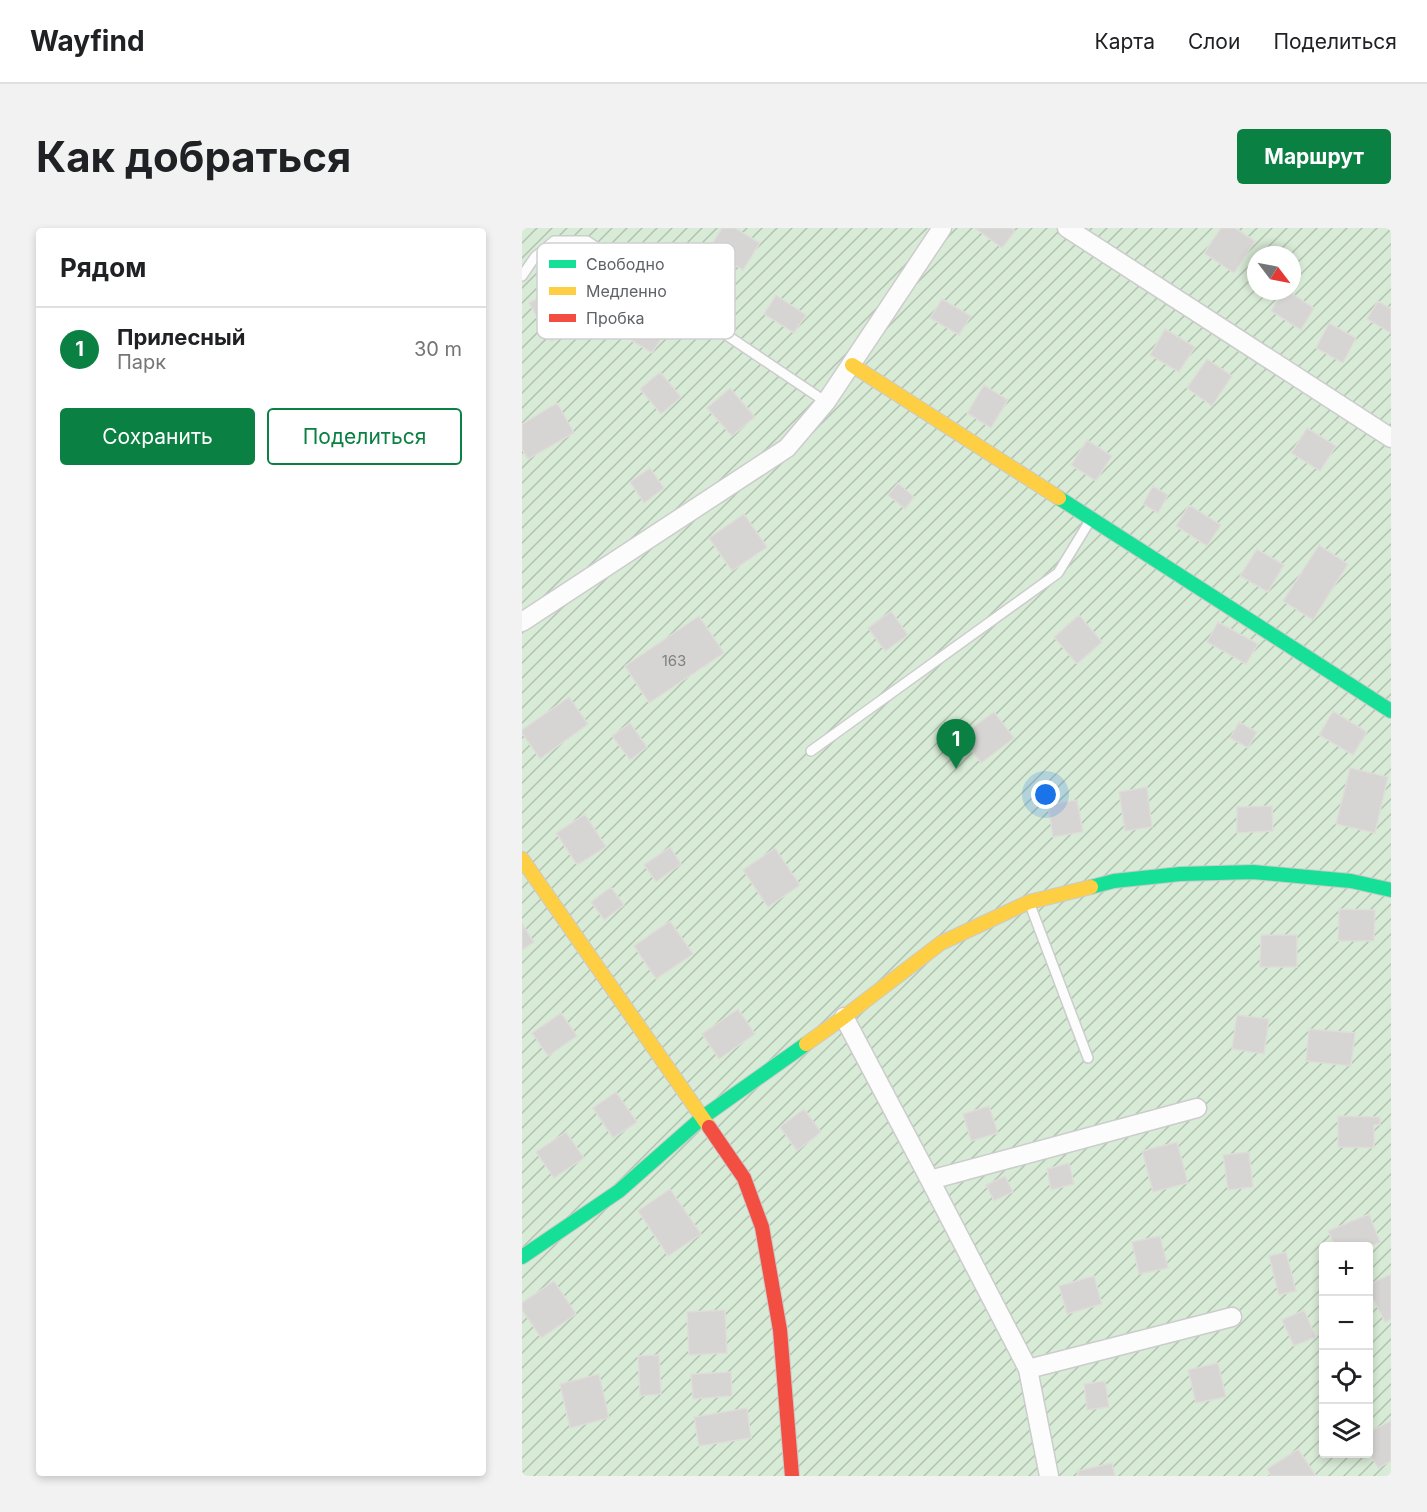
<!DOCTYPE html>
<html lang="ru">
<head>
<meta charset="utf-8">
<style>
  :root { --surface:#fff; --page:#f2f2f2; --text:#202124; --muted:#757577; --line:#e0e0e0; --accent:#0b8043 }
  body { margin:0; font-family:Inter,sans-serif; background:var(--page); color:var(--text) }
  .controls { position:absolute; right:18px; bottom:18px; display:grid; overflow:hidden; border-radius:6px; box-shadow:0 3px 9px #0003 }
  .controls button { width:54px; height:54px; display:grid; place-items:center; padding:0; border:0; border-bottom:2px solid var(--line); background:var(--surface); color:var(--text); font:30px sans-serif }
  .compass { position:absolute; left:725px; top:18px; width:54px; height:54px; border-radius:50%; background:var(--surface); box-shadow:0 3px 9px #0003; rotate:122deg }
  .you { position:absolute; left:524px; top:567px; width:21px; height:21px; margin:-15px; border:4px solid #fff; border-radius:50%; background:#1a73e8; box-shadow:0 0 0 9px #1a73e833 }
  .badge { display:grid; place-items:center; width:39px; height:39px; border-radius:50%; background:var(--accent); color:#fff; font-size:20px; font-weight:700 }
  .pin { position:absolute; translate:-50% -50px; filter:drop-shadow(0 2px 3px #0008) }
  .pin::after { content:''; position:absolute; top:32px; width:21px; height:18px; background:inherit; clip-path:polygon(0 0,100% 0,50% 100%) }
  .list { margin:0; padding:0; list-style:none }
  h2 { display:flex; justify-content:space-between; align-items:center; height:78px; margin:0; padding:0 24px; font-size:26px }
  h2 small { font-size:20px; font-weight:400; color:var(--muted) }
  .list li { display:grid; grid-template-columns:39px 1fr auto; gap:18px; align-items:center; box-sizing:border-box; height:84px; padding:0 24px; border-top:2px solid var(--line) }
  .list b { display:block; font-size:22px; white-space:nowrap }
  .list p { margin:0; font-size:20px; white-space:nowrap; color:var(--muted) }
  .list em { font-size:20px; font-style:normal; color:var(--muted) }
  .actions { display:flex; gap:12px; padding:18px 24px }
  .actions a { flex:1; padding:14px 0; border:2px solid var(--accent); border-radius:6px; text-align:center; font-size:21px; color:var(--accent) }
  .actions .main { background:var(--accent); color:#fff }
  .icon { flex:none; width:33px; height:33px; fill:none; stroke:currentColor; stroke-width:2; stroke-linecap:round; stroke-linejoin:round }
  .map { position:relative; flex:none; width:869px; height:1248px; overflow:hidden; border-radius:6px }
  header { display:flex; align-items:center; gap:36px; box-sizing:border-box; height:84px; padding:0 30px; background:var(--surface); border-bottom:2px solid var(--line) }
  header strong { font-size:28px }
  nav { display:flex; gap:33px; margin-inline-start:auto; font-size:21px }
  .intro { display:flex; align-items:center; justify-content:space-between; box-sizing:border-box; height:144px; padding:0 36px }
  h1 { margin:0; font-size:42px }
  .button { padding:15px 27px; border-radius:6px; background:var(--accent); color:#fff; font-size:21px; font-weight:700 }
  main { display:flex; gap:36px; padding:0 36px }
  aside { flex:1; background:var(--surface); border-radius:6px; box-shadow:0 3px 9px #0003 }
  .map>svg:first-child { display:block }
  .garden { fill:url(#garden-furrows); fill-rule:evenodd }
  .building { fill:#d6d5d3; stroke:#deddd9; stroke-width:1.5 }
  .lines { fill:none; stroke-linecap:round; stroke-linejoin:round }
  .lane-casing { stroke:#cbcccc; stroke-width:12 }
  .street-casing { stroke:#cbcccc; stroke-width:21 }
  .fast-casing { stroke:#cacacb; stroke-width:16 }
  .slow-casing { stroke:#cacacb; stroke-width:16 }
  .jam-casing { stroke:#cacacb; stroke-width:16 }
  .lane { stroke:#fdfcfc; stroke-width:9 }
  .street { stroke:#fdfcfc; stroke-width:18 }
  .fast { stroke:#16e098; stroke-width:14 }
  .slow { stroke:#ffcf43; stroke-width:14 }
  .jam { stroke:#f24e42; stroke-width:14 }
  .labels { text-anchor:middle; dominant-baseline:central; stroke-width:5; stroke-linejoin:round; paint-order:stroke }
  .number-label { font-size:15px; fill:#7e8184 }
  .key { fill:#fff; stroke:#cfd0d2; stroke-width:1.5 }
  .key-label { font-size:16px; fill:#5f6368 }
</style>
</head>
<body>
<header>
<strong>Wayfind</strong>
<nav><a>Карта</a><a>Слои</a><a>Поделиться</a></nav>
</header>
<div class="intro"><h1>Как добраться</h1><a class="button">Маршрут</a></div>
<main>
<aside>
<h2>Рядом<small></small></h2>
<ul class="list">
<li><span class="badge">1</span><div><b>Прилесный</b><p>Парк</p></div><em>30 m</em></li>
</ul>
<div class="actions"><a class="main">Сохранить</a><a>Поделиться</a></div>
</aside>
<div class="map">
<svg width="869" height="1248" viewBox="0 0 869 1248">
  <defs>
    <pattern id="garden-furrows" width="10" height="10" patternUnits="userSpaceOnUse" patternTransform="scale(1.5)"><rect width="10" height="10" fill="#d8ebd6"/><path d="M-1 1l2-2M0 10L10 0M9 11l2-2" fill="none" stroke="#b2c2b1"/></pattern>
  </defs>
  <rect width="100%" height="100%" fill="#efeeea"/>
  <path class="garden" d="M0,0H869V1248H0ZM734,27H770V63H734ZM802,1018H846V1226H802Z"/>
  <path class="building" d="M200,0H213L238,15L221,42L187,21Z
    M453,0H489L493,3L480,20Z
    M699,0H713L733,13L712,45L682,25Z
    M40,57L61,95L29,113L7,75Z
    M761,63H766L792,80L779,102L749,83Z
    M254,67L284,87L272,105L242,86Z
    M420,71L449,88L437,107L408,90Z
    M856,73L869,81V105L845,91Z
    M133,77L153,89L130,125L110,113Z
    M807,95L834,110L821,135L794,120Z
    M643,101L673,119L657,144L628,127Z
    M685,131L710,148L690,178L665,160Z
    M138,144L159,169L139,186L118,161Z
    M462,157L486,172L469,200L445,185Z
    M208,160L233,189L210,208L185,180Z
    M35,175L52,205L6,231L0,221V196Z
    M785,200L814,218L798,243L769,225Z
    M565,212L590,228L574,253L549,237Z
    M128,240L142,260L122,275L108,254Z
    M376,255L392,269L383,281L366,267Z
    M631,258L646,267L636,285L621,276Z
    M667,277L699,297L685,318L654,298Z
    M222,286L245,319L210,343L187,310Z
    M797,317L826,336L791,392L761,373Z
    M735,321L762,337L746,364L718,348Z
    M369,383L386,407L363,423L346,400Z
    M557,387L580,414L555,436L532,409Z
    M177,388L202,425L127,475L103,438Z
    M696,394L736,416L724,436L685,414Z
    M47,469L66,496L18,531L0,505V502Z
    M811,483L845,504L831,527L797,507Z
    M472,484L492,510L459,535L439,508Z
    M717,494L735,504L726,520L708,510Z
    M108,495L125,519L108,532L90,508Z
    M828,540L866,549L853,605L814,596Z
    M625,559L630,599L603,603L597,564Z
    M555,572L561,604L531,609L526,577Z
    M750,578L751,603L715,605V579Z
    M63,586L84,619L55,637L34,605Z
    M148,619L159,636L134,654L122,637Z
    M253,620L278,657L246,679L221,642Z
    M89,659L102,677L82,692L69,674Z
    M817,681L853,682L852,713H816Z
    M148,693L171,726L134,751L112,718Z
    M0,696L12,714L0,722Z
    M739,707H775V739H738Z
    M216,781L233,806L197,831L180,806Z
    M39,785L55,808L26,828L10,805Z
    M715,787L747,791L742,826L710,821Z
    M787,801L833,805L829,838L784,833Z
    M94,864L115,894L91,910L71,880Z
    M467,878L476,905L449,913L441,886Z
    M282,881L299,904L275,923L258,899Z
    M816,888L858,889V897H852V920L816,919Z
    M44,904L62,930L32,950L14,924Z
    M655,914L666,955L631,964L620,923Z
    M727,924L731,959L706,962L701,927Z
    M547,935L552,956L529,962L525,941Z
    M483,948L491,964L472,973L464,957Z
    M148,961L179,1006L146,1028L116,983Z
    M847,986L858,1014L846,1019L813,1018L806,1003Z
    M638,1008L646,1040L617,1046L610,1014Z
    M764,1024L774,1063L757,1067L747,1028Z
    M869,1046V1091L863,1094L846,1061V1057Z
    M572,1048L580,1076L545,1086L537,1058Z
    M32,1053L54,1086L19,1110L0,1082V1075Z
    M203,1082L205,1125L167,1127L165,1084Z
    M782,1082L794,1109L772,1118L760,1092Z
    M137,1127L139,1166L118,1168L116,1128Z
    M696,1135L704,1169L674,1175L666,1142Z
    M209,1144L210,1168L171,1171L169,1146Z
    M77,1146L87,1190L48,1200L38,1156Z
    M583,1153L587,1179L565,1182L562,1156Z
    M225,1180L229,1210L177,1218L172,1189Z
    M869,1193V1233L856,1240L846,1222V1204Z
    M776,1221L794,1248H749L745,1241Z
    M590,1235L593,1248H556L555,1243Z"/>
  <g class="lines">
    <defs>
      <path id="lane" d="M0,48L13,29L32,13H65L304,174
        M289,523L536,345L569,291
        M507,674L566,830"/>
      <path id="street" d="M545,0L869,210
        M0,394L265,220L304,174L420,0
        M322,789L408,952L506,1141L527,1248
        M408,952L675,880
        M506,1141L710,1089"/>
      <path id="fast" d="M537,270L869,483
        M569,659L592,653L658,646L731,644L829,653L869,662
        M0,1029L97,963L181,889L284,816"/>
      <path id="slow" d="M330,137L537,270
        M0,631L187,899
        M284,816L322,789L419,715L507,674L569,659"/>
      <path id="jam" d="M187,899L222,950L240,999L258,1102L270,1248"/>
    </defs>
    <use href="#lane" class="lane-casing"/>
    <use href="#street" class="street-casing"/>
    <use href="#fast" class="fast-casing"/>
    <use href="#slow" class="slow-casing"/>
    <use href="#jam" class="jam-casing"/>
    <use href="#lane" class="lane"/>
    <use href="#street" class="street"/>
    <use href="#fast" class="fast"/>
    <use href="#slow" class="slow"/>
    <use href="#jam" class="jam"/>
  </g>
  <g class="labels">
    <g class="number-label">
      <text x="152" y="432">163</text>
    </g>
  </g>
  <rect x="15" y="15" width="198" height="96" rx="9" class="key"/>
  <rect x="27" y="32" width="27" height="8" fill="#16e098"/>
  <rect x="27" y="59" width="27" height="8" fill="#ffcf43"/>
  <rect x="27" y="86" width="27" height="8" fill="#f24e42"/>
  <g class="key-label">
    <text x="64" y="42">Свободно</text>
    <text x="64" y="69">Медленно</text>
    <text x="64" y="96">Пробка</text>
  </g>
</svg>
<div class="controls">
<button>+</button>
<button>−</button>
<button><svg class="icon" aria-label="locate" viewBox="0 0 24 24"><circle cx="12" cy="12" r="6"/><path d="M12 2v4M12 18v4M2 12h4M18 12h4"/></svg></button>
<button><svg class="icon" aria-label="layers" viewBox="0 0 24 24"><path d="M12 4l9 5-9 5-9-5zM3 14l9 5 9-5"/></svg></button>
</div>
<svg class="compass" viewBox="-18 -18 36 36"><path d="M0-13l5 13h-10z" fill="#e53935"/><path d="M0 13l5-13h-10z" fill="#757577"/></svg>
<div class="you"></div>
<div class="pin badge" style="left:434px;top:541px">1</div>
</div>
</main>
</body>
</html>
